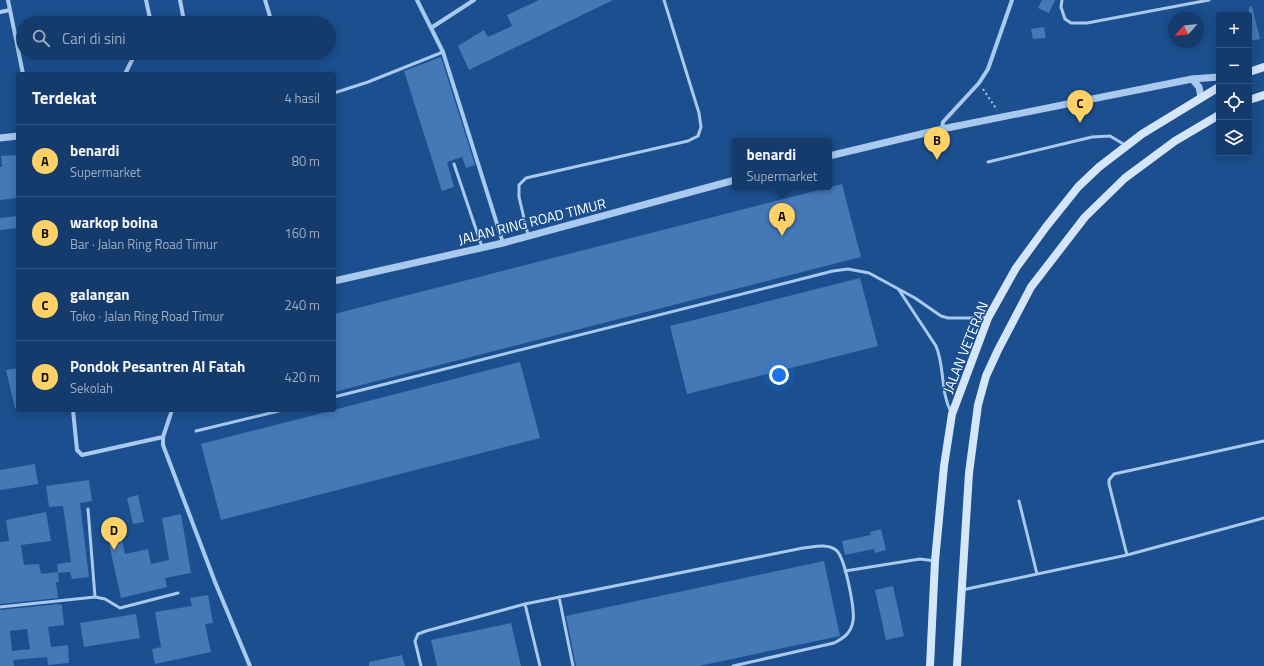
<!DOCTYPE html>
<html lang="id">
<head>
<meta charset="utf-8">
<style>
  :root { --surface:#143b6b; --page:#1d4271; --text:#f1f3f6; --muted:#9dadc1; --line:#33557e; --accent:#ffd166 }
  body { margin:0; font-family:"Titillium Web",sans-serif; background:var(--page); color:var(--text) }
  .controls { position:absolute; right:12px; top:12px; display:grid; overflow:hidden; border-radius:4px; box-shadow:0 2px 10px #0003 }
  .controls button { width:36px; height:36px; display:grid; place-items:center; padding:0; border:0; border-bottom:1px solid var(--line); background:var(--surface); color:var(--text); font:20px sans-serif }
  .compass { position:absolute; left:1168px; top:12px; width:36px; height:36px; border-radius:50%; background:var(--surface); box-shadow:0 2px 10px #0003; rotate:243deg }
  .you { position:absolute; left:779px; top:375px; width:14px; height:14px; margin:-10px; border:3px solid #fff; border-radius:50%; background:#1a73e8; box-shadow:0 0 0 6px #1a73e833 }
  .badge { display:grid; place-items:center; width:26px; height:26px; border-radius:50%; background:var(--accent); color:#111; font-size:13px; font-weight:700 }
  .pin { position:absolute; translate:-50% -33px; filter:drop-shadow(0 1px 2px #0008) }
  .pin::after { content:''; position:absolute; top:21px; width:14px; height:12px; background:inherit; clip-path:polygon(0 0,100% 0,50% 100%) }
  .popup { position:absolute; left:732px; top:138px; width:100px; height:52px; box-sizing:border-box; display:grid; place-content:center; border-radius:4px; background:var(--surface); filter:drop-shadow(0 1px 3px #0005); font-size:13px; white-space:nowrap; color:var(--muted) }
  .popup b { font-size:15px; color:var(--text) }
  .popup::after { content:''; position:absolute; left:50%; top:100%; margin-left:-8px; border:8px solid transparent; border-top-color:var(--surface) }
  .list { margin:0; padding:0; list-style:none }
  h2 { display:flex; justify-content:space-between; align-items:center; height:52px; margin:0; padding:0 16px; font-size:17px }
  h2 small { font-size:13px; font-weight:400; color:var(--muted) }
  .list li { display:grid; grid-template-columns:26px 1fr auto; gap:12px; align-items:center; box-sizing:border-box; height:72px; padding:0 16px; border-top:1px solid var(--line) }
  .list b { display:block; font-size:15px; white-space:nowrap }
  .list p { margin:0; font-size:13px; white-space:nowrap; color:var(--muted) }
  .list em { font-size:13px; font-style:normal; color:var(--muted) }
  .icon { flex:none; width:22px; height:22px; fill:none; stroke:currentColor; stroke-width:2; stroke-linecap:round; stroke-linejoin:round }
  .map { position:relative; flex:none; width:1264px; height:666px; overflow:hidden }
  .search { position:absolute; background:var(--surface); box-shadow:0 2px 10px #0003; left:16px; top:16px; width:320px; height:44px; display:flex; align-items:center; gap:10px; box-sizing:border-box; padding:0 14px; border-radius:22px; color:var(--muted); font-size:15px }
  .panel { position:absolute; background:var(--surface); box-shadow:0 2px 10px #0003; left:16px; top:72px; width:320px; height:340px; border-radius:4px }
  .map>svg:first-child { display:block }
  .building { fill:#4478b7; fill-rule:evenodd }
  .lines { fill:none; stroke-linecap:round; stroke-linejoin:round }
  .path { stroke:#a9c9ee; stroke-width:2; stroke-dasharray:2 3; stroke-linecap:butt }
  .service { stroke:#a9c9ee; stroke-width:3 }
  .minor { stroke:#a9c9ee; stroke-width:4 }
  .tertiary { stroke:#a9c9ee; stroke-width:7 }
  .secondary { stroke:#d6e6fa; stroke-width:8 }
  .labels { text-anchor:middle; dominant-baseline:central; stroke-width:3; stroke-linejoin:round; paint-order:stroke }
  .street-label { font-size:14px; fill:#fff; stroke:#1b4f8f }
</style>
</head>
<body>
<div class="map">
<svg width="1264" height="666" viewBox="0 0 1264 666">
  <rect width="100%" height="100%" fill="#1b4f8f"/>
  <path class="building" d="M539,0H613L469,70L458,46L484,30L488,37L512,26L507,15Z
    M1042,0H1055L1049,13L1038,8Z
    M1252,6L1260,39L1249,41V7Z
    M1044,27L1046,38L1033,39L1031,29Z
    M441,57L475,165L466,168L462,157L447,162L454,187L442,191L404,71Z
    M18,155V198L0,200V167H2L1,156Z
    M842,184L861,257L334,392V314Z
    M18,216V228L0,230V218Z
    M860,278L878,346L687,394L670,326Z
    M520,362L540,438L221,520L201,444Z
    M18,368V407L15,408L6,370Z
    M35,464L38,484L0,490V470Z
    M89,480L92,501L80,503L89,577L72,579L70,572L58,573L59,582H56L58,598L0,604V542L9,541L6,520L46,512L51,541L21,545L24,565L39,564L41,574L58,572L57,564L71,562L68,540L63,506L49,507L46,486Z
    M138,495L144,522L133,524L127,498Z
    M181,514L191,573L165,578L167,587L121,598L108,539L121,536L125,554L148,549L151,564L169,560L162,518Z
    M881,529L886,550L875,553L874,549L845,555L842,541L871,535L870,532Z
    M824,561L840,636L699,666H576L566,616Z
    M893,586L904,636L886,640L875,590Z
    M208,595L213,623L205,624L211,652L155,664L152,649L161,647L155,612L192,606L190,598Z
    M59,604L62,605L64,625L48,627L51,647L68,645L69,663L48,665L47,657L13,660L14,666H0V610ZM27,629L30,649L12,651L10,631Z
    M136,614L140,638L84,647L80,623Z
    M511,623L521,666H437L431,640Z
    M402,655L405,666H369V662Z"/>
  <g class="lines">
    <path class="path" d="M983,89L997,110"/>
    <path class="service" d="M1062,0L1061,7L1065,19L1071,23H1087L1209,0
      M334,93L368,82L443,52
      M988,162L1092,137L1110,136L1125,145
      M454,164L482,247
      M528,235L519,197V185L526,178L688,141L698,136L701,127L699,113L664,0
      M899,290L936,346C945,367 940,391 951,412
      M334,397L833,271L848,269L869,273L915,298L941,316L948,318H987
      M196,431L283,410
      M1019,501L1037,574
      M88,509L95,597
      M1127,555L1109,484V480L1114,474L1264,441
      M845,571L920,559L935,561
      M962,590L1127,555L1264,518
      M559,597L573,666
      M525,604L540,666
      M0,607L95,597L105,599L120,608L178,593
      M421,666L415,641L418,634L426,631L525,604L803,548C813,547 827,543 836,550C845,557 855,609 853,621C851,633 844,638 834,643L733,666"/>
    <path class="minor" d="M8,0L23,74
      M146,0L151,23
      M180,0L184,21
      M265,0L272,23
      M417,0L443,52L503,243
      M0,12L10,10
      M431,28L474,0
      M125,74L133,58L138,53
      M942,129L943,122L979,83L988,69L1012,0
      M73,410L77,450L82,455L163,437
      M172,410L163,437V445L215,582L250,666"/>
    <path class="tertiary" d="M1192,79L1199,87L1201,97
      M0,138L18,136
      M829,156L942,129L1192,79L1219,77
      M334,281L503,243L735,180"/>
    <path class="secondary" d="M1249,72L1264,67
      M1249,100L1264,95
      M930,666L935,561L944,466L952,414L988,318L1016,268L1046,227L1078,187L1099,167L1142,134L1219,87
      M957,666L969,473L978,405L986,376L998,350L1031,287L1085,217L1125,178L1175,141L1219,115"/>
  </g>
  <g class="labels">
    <g class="street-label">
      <text transform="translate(532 221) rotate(-14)">JALAN RING ROAD TIMUR</text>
      <text transform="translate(965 347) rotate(-68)">JALAN VETERAN</text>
    </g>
  </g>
</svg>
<div class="controls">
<button>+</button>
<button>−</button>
<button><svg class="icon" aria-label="locate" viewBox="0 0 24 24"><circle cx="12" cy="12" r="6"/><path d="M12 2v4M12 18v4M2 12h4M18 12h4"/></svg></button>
<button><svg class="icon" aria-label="layers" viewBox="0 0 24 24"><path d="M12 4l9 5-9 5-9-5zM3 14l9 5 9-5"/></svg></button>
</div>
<svg class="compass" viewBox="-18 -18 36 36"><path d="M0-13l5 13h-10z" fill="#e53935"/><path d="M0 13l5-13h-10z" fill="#9dadc1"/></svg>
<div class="you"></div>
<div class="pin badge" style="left:782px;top:236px">A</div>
<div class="popup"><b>benardi</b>Supermarket</div>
<div class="pin badge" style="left:937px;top:160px">B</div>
<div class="pin badge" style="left:1080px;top:123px">C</div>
<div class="pin badge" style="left:114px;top:550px">D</div>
<div class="search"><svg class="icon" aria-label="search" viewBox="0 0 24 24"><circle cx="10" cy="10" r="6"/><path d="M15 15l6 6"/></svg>Cari di sini</div>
<section class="panel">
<h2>Terdekat<small>4 hasil</small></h2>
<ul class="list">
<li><span class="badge">A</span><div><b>benardi</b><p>Supermarket</p></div><em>80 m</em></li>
<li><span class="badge">B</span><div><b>warkop boina</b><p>Bar · Jalan Ring Road Timur</p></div><em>160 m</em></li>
<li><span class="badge">C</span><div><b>galangan</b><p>Toko · Jalan Ring Road Timur</p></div><em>240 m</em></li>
<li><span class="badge">D</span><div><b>Pondok Pesantren Al Fatah</b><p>Sekolah</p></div><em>420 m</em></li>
</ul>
</section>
</div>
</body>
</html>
